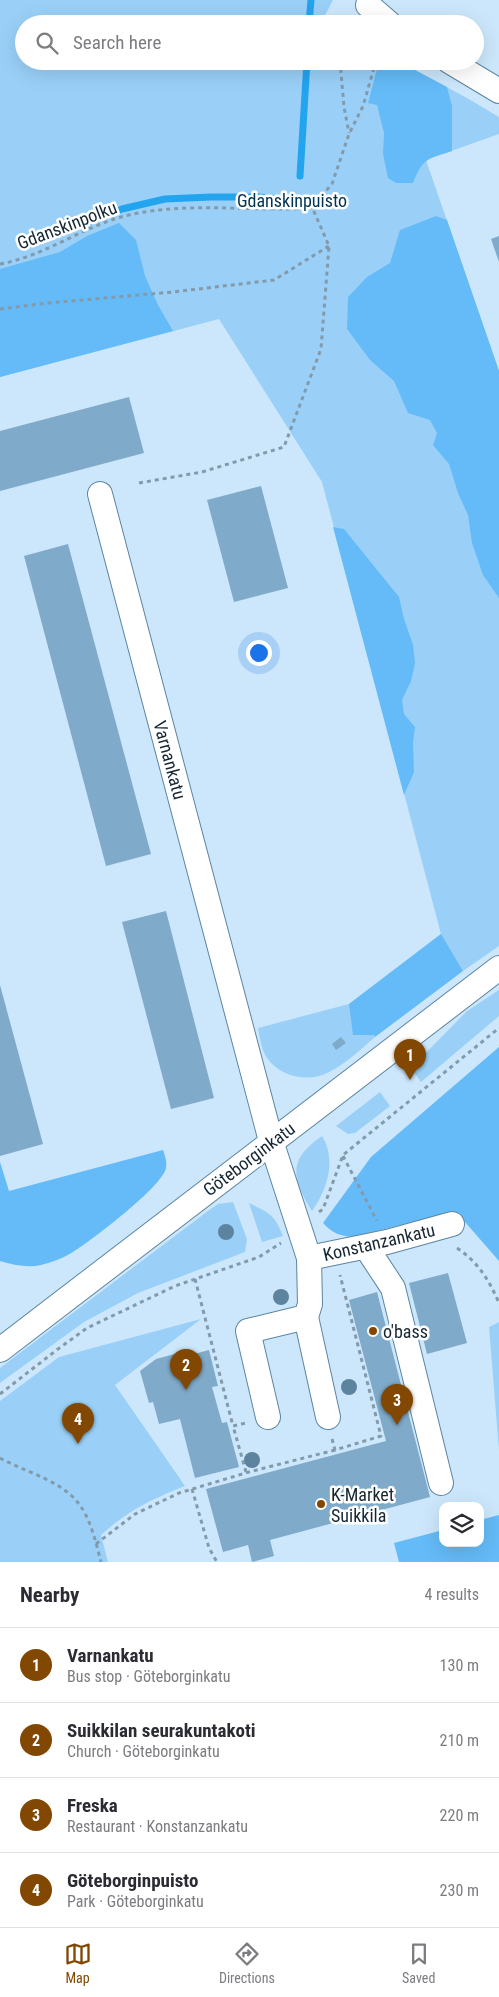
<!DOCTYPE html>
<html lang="en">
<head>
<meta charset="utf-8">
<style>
  :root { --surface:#fff; --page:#f2f2f3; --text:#2b2b33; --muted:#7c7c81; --line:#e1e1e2; --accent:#824700 }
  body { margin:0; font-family:"Roboto Condensed",sans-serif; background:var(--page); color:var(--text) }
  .controls { position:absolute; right:15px; bottom:15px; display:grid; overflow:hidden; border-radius:10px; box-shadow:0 5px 20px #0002 }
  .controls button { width:45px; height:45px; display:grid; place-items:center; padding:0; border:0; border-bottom:1px solid var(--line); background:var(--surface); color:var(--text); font:25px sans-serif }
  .you { position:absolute; left:258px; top:652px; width:18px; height:18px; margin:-12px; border:4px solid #fff; border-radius:50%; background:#1a73e8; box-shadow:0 0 0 8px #1a73e833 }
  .badge { display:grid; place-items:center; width:32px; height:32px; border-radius:50%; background:var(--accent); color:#fff; font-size:16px; font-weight:700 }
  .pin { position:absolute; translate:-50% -41px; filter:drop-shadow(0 1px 2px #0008) }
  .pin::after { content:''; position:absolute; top:26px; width:18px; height:15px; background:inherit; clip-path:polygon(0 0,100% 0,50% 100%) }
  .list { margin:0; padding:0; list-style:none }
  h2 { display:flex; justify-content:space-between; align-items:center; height:65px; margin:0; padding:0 20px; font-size:21px }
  h2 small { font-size:16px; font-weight:400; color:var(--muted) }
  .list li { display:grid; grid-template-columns:32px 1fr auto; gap:15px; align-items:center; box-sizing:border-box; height:75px; padding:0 20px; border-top:1px solid var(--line) }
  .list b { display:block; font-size:19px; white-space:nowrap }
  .list p { margin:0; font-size:16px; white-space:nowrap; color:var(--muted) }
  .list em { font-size:16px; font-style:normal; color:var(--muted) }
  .icon { flex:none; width:28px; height:28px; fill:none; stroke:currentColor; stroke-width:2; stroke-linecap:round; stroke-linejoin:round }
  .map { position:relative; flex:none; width:499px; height:1562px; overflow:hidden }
  .search { position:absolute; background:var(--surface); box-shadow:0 5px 20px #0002; left:15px; right:15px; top:15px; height:55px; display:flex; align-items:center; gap:12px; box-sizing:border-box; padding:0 18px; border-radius:28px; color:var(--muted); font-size:19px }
  .sheet { height:365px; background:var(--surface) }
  nav { display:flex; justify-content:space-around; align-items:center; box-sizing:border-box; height:70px; border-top:1px solid var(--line); background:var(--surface); font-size:14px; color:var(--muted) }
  nav a { display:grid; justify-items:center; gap:2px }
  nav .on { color:var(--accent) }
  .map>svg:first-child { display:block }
  .green { fill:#9ad0f8 }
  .forest { fill:#64bbf7 }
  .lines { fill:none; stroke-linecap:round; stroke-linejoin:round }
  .stream { stroke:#23a4ef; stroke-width:7 }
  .building { fill:#7faac9 }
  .minor-casing { stroke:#5c85a3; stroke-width:26 }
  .path { stroke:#839aab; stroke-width:3; stroke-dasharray:4 4; stroke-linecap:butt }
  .minor { stroke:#fff; stroke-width:24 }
  .tree { fill:#5c849e }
  .poi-dot { fill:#824700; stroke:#fff; stroke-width:2 }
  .labels { text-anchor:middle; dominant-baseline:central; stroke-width:5; stroke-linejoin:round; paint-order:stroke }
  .park-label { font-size:18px; fill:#003351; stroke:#fff }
  .street-label { font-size:18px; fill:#152633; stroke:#fff }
  .poi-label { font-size:18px; fill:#152633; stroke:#fff; text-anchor:start }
</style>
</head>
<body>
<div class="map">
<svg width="499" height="1562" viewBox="0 0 499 1562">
  <rect width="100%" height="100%" fill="#cce7fb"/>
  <path class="green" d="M0,0H333L322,21L327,24H24V61H398L467,98L499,117V134L426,160L499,371V946L463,971L452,953L353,1035H374L375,1037C361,1049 346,1064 329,1072C309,1083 280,1077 267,1058C261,1049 260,1038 258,1028L349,1004L441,934L322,482L219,319L0,377Z
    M499,990V1016L421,1082L411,1068L467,1011Z
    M380,1092L390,1106L355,1133L348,1134L336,1126Z
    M322,1136C337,1160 327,1190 312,1211C291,1178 288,1159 322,1136Z
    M233,1202L247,1239L245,1252L138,1293L84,1322L0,1383V1368L208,1211L218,1204Z
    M249,1203C270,1213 275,1215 283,1236L262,1242Z
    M201,1319L115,1385L185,1486C150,1500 129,1510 101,1535L108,1562H0V1401L59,1357Z
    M499,1322V1450L489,1327Z"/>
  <path class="forest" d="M379,61H398L447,87L452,106V151C427,159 423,158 413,183H396L388,178L383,154L384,133L377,105L368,103Z
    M436,216L447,220L499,371V598L483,575L472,543L468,515L458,493L449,464L433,445L437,433L430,420L408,413L394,381L370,360L347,329L348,297L367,277L390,263L400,230Z
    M119,223L136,240L145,276L158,305L173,331L0,377V269L60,252L87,236Z
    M333,527L344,529L399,597L404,619L413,645L415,663L411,681L402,700L404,714L415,727L413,742L414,772L404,795Z
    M441,934L463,971L375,1037L374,1035H353L349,1004Z
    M499,1047V1261L465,1222L449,1213L353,1237C340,1236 332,1233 323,1223L371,1157Z
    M163,1150C165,1156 167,1161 166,1168C163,1186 91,1241 73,1252C63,1258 53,1262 41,1265C28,1268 13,1265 0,1261V1162L9,1191Z
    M499,1515V1562H399L394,1543L443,1530V1543H480V1520Z"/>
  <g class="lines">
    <path class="stream" d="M309,24L311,0
      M300,176L307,61
      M70,229L122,209L165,199L211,197H259L296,202L297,199"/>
  </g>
  <path class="building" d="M499,236V262L491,239Z
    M129,397L144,453L0,491V431Z
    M261,486L288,588L234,602L207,500Z
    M68,544L151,854L106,866L24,556Z
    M166,911L214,1098L171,1109L122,922Z
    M0,985L43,1144L0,1156Z
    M341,1037L346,1043L336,1050L332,1044Z
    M448,1273L467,1343L427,1354L409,1283Z
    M377,1292L430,1497L270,1540L274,1556L252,1562L248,1545L223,1552L206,1489L386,1441L349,1300Z
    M209,1350L218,1386L212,1387L222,1423L227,1422L239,1467L195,1478L180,1419L159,1424L153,1402L149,1403L140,1371L156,1359L182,1352L183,1357Z"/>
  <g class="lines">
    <defs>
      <path id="minor" d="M368,5L390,24
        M449,61L499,91
        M100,494L271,1141L309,1258L387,1242L452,1224
        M366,1247L393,1288L441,1483
        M306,1317L328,1417
        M0,1350L499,968
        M268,1417L248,1331L306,1317L310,1304L309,1258"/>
    </defs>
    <use href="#minor" class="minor-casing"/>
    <path class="path" d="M340,61L344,107L349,133
      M0,264C44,256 79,229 121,217C177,202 237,210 294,209L312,207L332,184L349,134L363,106L376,61
      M0,309L48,303L173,292L274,280L329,246
      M139,483L202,472L284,447L321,349L329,246L312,207
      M343,1156L377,1221
      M319,1212L323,1209L343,1155L499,1028
      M457,1248C478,1262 489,1280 499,1303
      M195,1279L233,1426
      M0,1394L58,1349L87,1328L175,1286L259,1257L281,1243
      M332,1439L335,1450L381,1436L340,1275
      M0,1458C25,1472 61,1480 79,1504C91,1520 96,1543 101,1562
      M246,1472L233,1426L246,1423
      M192,1489L209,1548L217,1562
      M96,1544L135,1514L179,1493L249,1472L335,1450"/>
    <use href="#minor" class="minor"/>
  </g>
  <g class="tree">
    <circle cx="226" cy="1232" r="8"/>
    <circle cx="281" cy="1297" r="8"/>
    <circle cx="349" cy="1387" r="8"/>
    <circle cx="252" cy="1460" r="8"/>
  </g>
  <g class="poi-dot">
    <circle cx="373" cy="1331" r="5"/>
    <circle cx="321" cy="1504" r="5"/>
  </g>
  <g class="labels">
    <g class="park-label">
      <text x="292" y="200">Gdanskinpuisto</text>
    </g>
    <g class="street-label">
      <text transform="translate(67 225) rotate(-21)">Gdanskinpolku</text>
      <text transform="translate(170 760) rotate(75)">Varnankatu</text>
      <text transform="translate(249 1159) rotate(-37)">Göteborginkatu</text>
      <text transform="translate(379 1242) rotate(-13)">Konstanzankatu</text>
    </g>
    <g class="poi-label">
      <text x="383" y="1331">o'bass</text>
      <text x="331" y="1494">K-Market<tspan x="331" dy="21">Suikkila</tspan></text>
    </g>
  </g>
</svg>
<div class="controls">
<button><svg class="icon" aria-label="layers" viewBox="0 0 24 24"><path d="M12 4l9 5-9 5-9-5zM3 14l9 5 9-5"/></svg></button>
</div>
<div class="you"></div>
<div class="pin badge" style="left:410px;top:1080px">1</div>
<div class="pin badge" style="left:186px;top:1390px">2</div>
<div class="pin badge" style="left:397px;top:1425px">3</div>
<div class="pin badge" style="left:78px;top:1444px">4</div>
<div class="search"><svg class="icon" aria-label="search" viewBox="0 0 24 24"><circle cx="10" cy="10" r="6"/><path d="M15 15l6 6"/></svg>Search here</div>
</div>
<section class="sheet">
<h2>Nearby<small>4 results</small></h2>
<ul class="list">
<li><span class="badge">1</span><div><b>Varnankatu</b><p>Bus stop · Göteborginkatu</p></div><em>130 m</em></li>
<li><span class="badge">2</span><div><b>Suikkilan seurakuntakoti</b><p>Church · Göteborginkatu</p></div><em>210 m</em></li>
<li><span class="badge">3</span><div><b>Freska</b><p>Restaurant · Konstanzankatu</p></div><em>220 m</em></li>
<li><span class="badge">4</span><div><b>Göteborginpuisto</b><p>Park · Göteborginkatu</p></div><em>230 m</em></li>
</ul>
</section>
<nav>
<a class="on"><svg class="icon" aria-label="map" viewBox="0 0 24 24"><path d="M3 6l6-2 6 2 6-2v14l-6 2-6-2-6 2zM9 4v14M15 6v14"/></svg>Map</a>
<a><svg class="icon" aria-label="directions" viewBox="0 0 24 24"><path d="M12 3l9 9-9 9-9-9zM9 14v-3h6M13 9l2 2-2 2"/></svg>Directions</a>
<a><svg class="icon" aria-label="saved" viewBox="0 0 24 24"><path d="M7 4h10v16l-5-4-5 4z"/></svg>Saved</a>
</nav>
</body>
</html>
